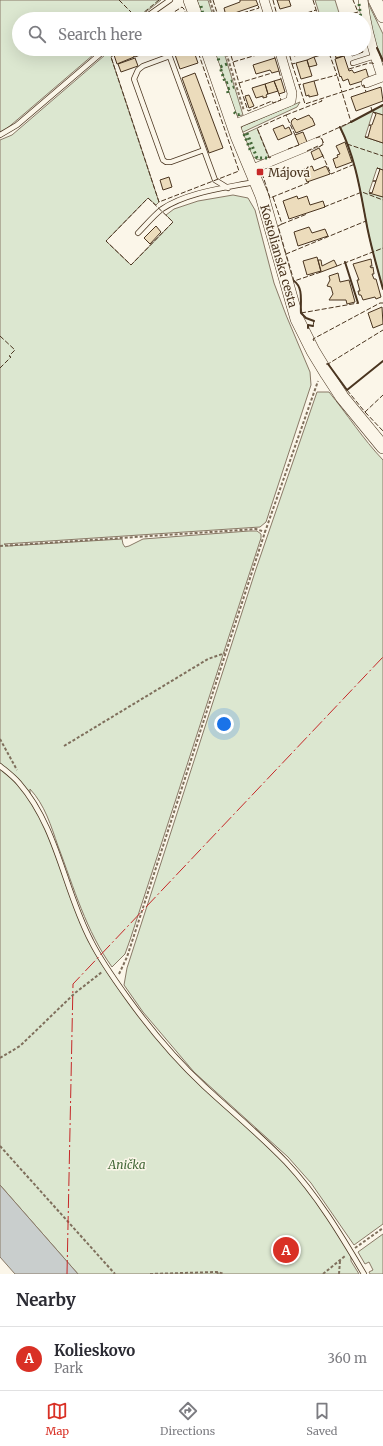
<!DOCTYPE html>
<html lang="en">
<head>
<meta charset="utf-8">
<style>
  :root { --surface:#fff; --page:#f2f2f3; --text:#2b2b33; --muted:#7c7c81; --line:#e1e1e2; --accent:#d93025 }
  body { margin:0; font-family:Merriweather,serif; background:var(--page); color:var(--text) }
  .you { position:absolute; left:224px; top:724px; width:14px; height:14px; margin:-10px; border:3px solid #fff; border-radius:50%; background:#1a73e8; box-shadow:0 0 0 6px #1a73e833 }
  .badge { display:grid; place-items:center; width:26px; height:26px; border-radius:50%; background:var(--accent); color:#fff; font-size:13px; font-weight:700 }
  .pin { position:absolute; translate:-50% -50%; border:2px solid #fff; box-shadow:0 1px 4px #0006 }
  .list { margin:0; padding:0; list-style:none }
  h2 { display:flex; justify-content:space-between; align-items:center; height:52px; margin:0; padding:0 16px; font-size:17px }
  h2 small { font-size:13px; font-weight:400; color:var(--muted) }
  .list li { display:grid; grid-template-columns:26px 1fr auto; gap:12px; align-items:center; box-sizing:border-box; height:64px; padding:0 16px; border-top:1px solid var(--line) }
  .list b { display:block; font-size:15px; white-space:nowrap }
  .list p { margin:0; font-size:13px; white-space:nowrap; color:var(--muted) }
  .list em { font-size:13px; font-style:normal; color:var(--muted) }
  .icon { flex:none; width:22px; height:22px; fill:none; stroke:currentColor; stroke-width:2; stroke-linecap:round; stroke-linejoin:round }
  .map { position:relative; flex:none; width:383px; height:1274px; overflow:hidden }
  .search { position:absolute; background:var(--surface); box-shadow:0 4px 16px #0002; left:12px; right:12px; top:12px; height:44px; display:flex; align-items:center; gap:10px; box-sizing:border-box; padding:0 14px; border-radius:22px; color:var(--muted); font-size:15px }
  .sheet { height:116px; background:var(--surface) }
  nav { display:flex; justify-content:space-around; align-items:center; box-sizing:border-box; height:56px; border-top:1px solid var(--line); background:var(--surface); font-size:11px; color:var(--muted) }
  nav a { display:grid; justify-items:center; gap:2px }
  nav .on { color:var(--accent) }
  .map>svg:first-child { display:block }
  .green { fill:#dce7d0; stroke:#887966 }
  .water { fill:#c9cecd; stroke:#887966 }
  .building { fill:#ecdcbc; stroke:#4a3520 }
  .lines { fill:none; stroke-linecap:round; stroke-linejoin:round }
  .lane-casing { stroke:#4a3520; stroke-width:6 }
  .street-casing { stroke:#4a3520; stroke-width:10 }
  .secondary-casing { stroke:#4a3520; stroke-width:14 }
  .path { stroke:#7f6f5c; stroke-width:2; stroke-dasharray:3 2; stroke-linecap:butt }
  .lane { stroke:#fbf6e9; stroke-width:4.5 }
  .street { stroke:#fbf6e9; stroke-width:9 }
  .secondary { stroke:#fbf6e9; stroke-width:13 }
  .hedge { stroke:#436837; stroke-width:3; stroke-dasharray:2 3; stroke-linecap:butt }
  .fence { stroke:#4a3520; stroke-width:1; stroke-dasharray:5 2; stroke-linecap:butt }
  .wall { stroke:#4a3520; stroke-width:2 }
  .power { stroke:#c62828; stroke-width:1; stroke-dasharray:14 3 2 3; stroke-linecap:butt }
  .poi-dot { fill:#c62828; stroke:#fbf6e9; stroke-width:1.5 }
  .labels { text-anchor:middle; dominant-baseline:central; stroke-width:3; stroke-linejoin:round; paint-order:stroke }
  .poi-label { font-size:12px; fill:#4a3520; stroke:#fbf6e9; text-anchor:start }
  .street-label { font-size:12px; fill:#4a3520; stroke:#fbf6e9 }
  .park-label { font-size:12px; font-style:italic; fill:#436837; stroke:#fbf6e9 }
</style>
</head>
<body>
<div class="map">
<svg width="383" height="1274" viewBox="0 0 383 1274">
  <rect width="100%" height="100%" fill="#fbf6e9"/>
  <path class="green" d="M0,0H161L137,19H19V49H100L4,131L0,133Z
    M197,0H208L214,19H203Z
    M315,0H335L340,16L329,19H321Z
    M366,2L368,3L383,34V61L374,39Z
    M112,49H121L111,57L159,202L156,205L148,198L106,241L131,265L173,222L166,215L174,209L198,201L233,195L248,198L255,210L274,283L286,315L310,372L311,385L266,522L260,527L4,544L8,546L122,539L123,544L125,547L129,546L143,539L249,531H257L261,534V538L130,940L125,954L112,967C86,931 74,888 58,846C51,826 45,805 30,789V798L41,816L85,929L116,982L176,1058L303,1181L351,1252V1261L359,1274H78L0,1185V140L12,135Z
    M213,49H223L243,115L236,116Z
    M300,102L297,107L241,133L240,129L243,126Z
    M383,105V115L373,112L365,137L383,143V170L377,168L369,192L383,197V289C377,267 370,244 366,221C360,189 355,157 340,128Z
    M257,128L270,159C266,159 261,161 257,159C248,156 245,143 242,135Z
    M317,392H329C347,414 363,439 383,460V1224L354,1245L311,1183L288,1157L194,1072L143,1012L124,985L127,968L256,569Z
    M383,1234V1274H370L369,1272L373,1270L369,1262L365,1264L358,1252Z"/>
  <path class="water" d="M0,1185L78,1274H15L0,1257Z"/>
  <path class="building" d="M240,0H256L258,5L226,16L224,8L240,2Z
    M277,0H289L291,6L280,9Z
    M260,13L262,19H248L253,17V15Z
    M128,49H131L134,57L117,64L114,55Z
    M131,49H155L135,57Z
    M173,49H193L198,63L180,69Z
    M250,49H272V50L264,52V50L252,54Z
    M292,49H304L305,53L294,56Z
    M334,49H362L363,52L352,56L350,54L336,58Z
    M344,56L349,71L352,70L354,73L366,69L369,79L350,85L348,79L343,81L341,76L340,77L335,59Z
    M314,57L317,65L309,67L307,60Z
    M135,58L138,66L121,72L118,64Z
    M275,58L279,71L272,73L270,70L256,74L253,65Z
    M307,60L312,76L301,79L296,63Z
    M195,73L223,148L209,153L182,78Z
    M281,79L285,92L279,94L274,81Z
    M274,81L278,91L268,94L265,84Z
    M314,81L318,95L309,97V95L306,96L303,84Z
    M265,84L268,94L266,95L267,97L263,98V96L256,98L252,88Z
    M381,87L383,101L356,111L351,97Z
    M249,95L254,106L249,108L245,96Z
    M373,112L383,115V143L365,137H368L371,126L369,125H372L376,114Z
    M309,115L311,118H312L315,125L296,133L291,123L292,120L295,118L297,120Z
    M283,125L285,129L289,127L292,134L278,140L273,129Z
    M303,132L307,142L299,145L295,135Z
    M345,142L352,162L336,168L333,159L338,157L337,155L340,154L336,146Z
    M319,148L323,156L314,160L311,152Z
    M312,166L314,171L326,166L330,174L307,182L302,170Z
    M377,168L383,170V197L369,193H372L376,181H373H376L380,169Z
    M169,177L172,187L163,190L160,180Z
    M297,196L298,199L307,196L310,205L323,201L325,207L289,219L283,201Z
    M156,226L161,232L150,244L144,238Z
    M309,227L312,233L325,229L328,236L298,246L294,232Z
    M317,257L321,271L307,275L303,261Z
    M371,259L372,266H370L371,268L373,267L374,274H372L374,279H376L381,297L376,299L375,297L363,300L361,295H359L358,291H360L357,280H359L353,264Z
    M318,260H321L322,266L334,260L337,266L321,272Z
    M338,273L340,282L349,280L355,302L347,304L346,300H329L333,294L331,287L327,286L330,280L329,276Z
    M382,307L383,324L373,328L368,313Z"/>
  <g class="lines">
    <defs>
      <path id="lane" d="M143,19L170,0
        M167,49L215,180L228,188
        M170,56L143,66L138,70L134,79L163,160L166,162H171L204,150
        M353,63L375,56
        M0,135L17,125L106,49
        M138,233C146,225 153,216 162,209C187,192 225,188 254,182
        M0,766C6,771 13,776 19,783C58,828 64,890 91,941C101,961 114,979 127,997C150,1029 175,1059 204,1086C231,1111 260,1135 286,1162C317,1195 341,1235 364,1274"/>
      <path id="street" d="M264,0L270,19
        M363,0C366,27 373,52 382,77L366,83
        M233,125L291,101L292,93L279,49
        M250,170L318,142"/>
      <path id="secondary" d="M190,0L197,19
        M375,0L383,16
        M207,49L237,136L262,196L297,319L313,351L327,374L342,397L383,447"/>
    </defs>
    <use href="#lane" class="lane-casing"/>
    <use href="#street" class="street-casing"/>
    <use href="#secondary" class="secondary-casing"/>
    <path class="path" d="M210,0L216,19
      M225,49L244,111
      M0,546L256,529L265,532
      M0,739L17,770
      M64,746L208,659L225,653
      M119,974L127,957L265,532L318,381
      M0,1058L20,1046L75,993L102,972
      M0,1146L115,1274
      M355,1248L383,1228
      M150,1274L217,1272
      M218,1274L217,1272L224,1274
      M323,1274L345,1256
      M339,1274L340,1261"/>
    <use href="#lane" class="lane"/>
    <use href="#street" class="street"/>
    <use href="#secondary" class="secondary"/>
    <path class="hedge" d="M359,4L361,19
      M201,6L204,19
      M215,49L219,61
      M227,64L220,67L225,82L226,83L232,81
      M228,93L227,89L234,87
      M234,112L237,115L242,114
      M247,133L257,158H269
      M244,134L251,152"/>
    <path class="fence" d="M119,0L137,18L159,0
      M213,0L219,19
      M273,0L278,19
      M313,0L319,19
      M294,17L316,10
      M163,19L182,7L184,9L188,19
      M223,19L259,8L258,5
      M333,19L358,12L353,0
      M121,49L111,57L159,202L239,171L197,49
      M229,49L233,62L267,52
      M288,49L292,64L296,63
      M272,50L275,58
      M314,57L329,53L328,49
      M233,62L239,83L272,73
      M292,64L299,85L301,84
      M349,69L369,63H373L374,66
      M279,71L281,79
      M314,81L337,75L329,53
      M239,83L248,111L272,101L273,103L281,100L279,94
      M299,85L305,104L342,92L337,75
      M371,107L372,111
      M286,115L322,101L321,99
      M316,138L351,122L342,92L364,85L366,92
      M347,144L383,156
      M319,147L324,144L321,137
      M288,149L299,145
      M307,151L318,146
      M322,154L331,174L355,164
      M271,157L269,158L257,128L286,115L295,135
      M264,168L261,170L270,198L310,182
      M273,197L282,224L307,214
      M148,198L173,222L131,265L106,241Z
      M324,207L362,192L383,200
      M282,224L278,226L286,254
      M337,266L383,248
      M321,272L294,281L286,254L366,221
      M301,313L358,303
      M313,326L314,321
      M0,336L15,350L9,356L11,357L0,368
      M314,341L313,339L380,303H383
      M326,364H328L383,330
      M347,390L365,412L383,395
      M365,412L383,431"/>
    <path class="wall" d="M377,48L383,61
      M351,122L383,105
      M340,127C355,157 360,189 366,221C370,244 377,267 383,289
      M345,262L358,303
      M294,281C304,288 300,303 301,313L306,318L314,321
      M308,328V325L313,326
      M328,364L347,390L383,361"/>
    <path class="power" d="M67,1274L73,984L383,657"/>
  </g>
  <rect class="poi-dot" x="256" y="168" width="8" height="8" rx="2"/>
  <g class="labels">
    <g class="poi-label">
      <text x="268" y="172">Májová</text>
    </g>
    <g class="street-label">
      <text transform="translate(279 256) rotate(74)">Kostolianska cesta</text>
    </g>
    <g class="park-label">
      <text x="127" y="1164">Anička</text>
    </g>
  </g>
</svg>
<div class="you"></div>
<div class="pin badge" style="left:286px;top:1250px">A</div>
<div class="search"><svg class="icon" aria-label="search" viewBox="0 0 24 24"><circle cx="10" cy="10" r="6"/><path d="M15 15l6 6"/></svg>Search here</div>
</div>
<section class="sheet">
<h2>Nearby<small></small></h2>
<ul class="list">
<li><span class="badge">A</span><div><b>Kolieskovo</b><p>Park</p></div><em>360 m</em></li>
</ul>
</section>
<nav>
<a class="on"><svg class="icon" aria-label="map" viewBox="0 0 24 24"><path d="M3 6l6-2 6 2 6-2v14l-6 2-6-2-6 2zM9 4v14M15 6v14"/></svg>Map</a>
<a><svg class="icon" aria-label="directions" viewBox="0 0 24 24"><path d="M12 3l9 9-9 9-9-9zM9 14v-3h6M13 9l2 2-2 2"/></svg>Directions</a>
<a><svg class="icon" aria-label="saved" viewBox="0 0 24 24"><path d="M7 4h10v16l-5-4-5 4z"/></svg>Saved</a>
</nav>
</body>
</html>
